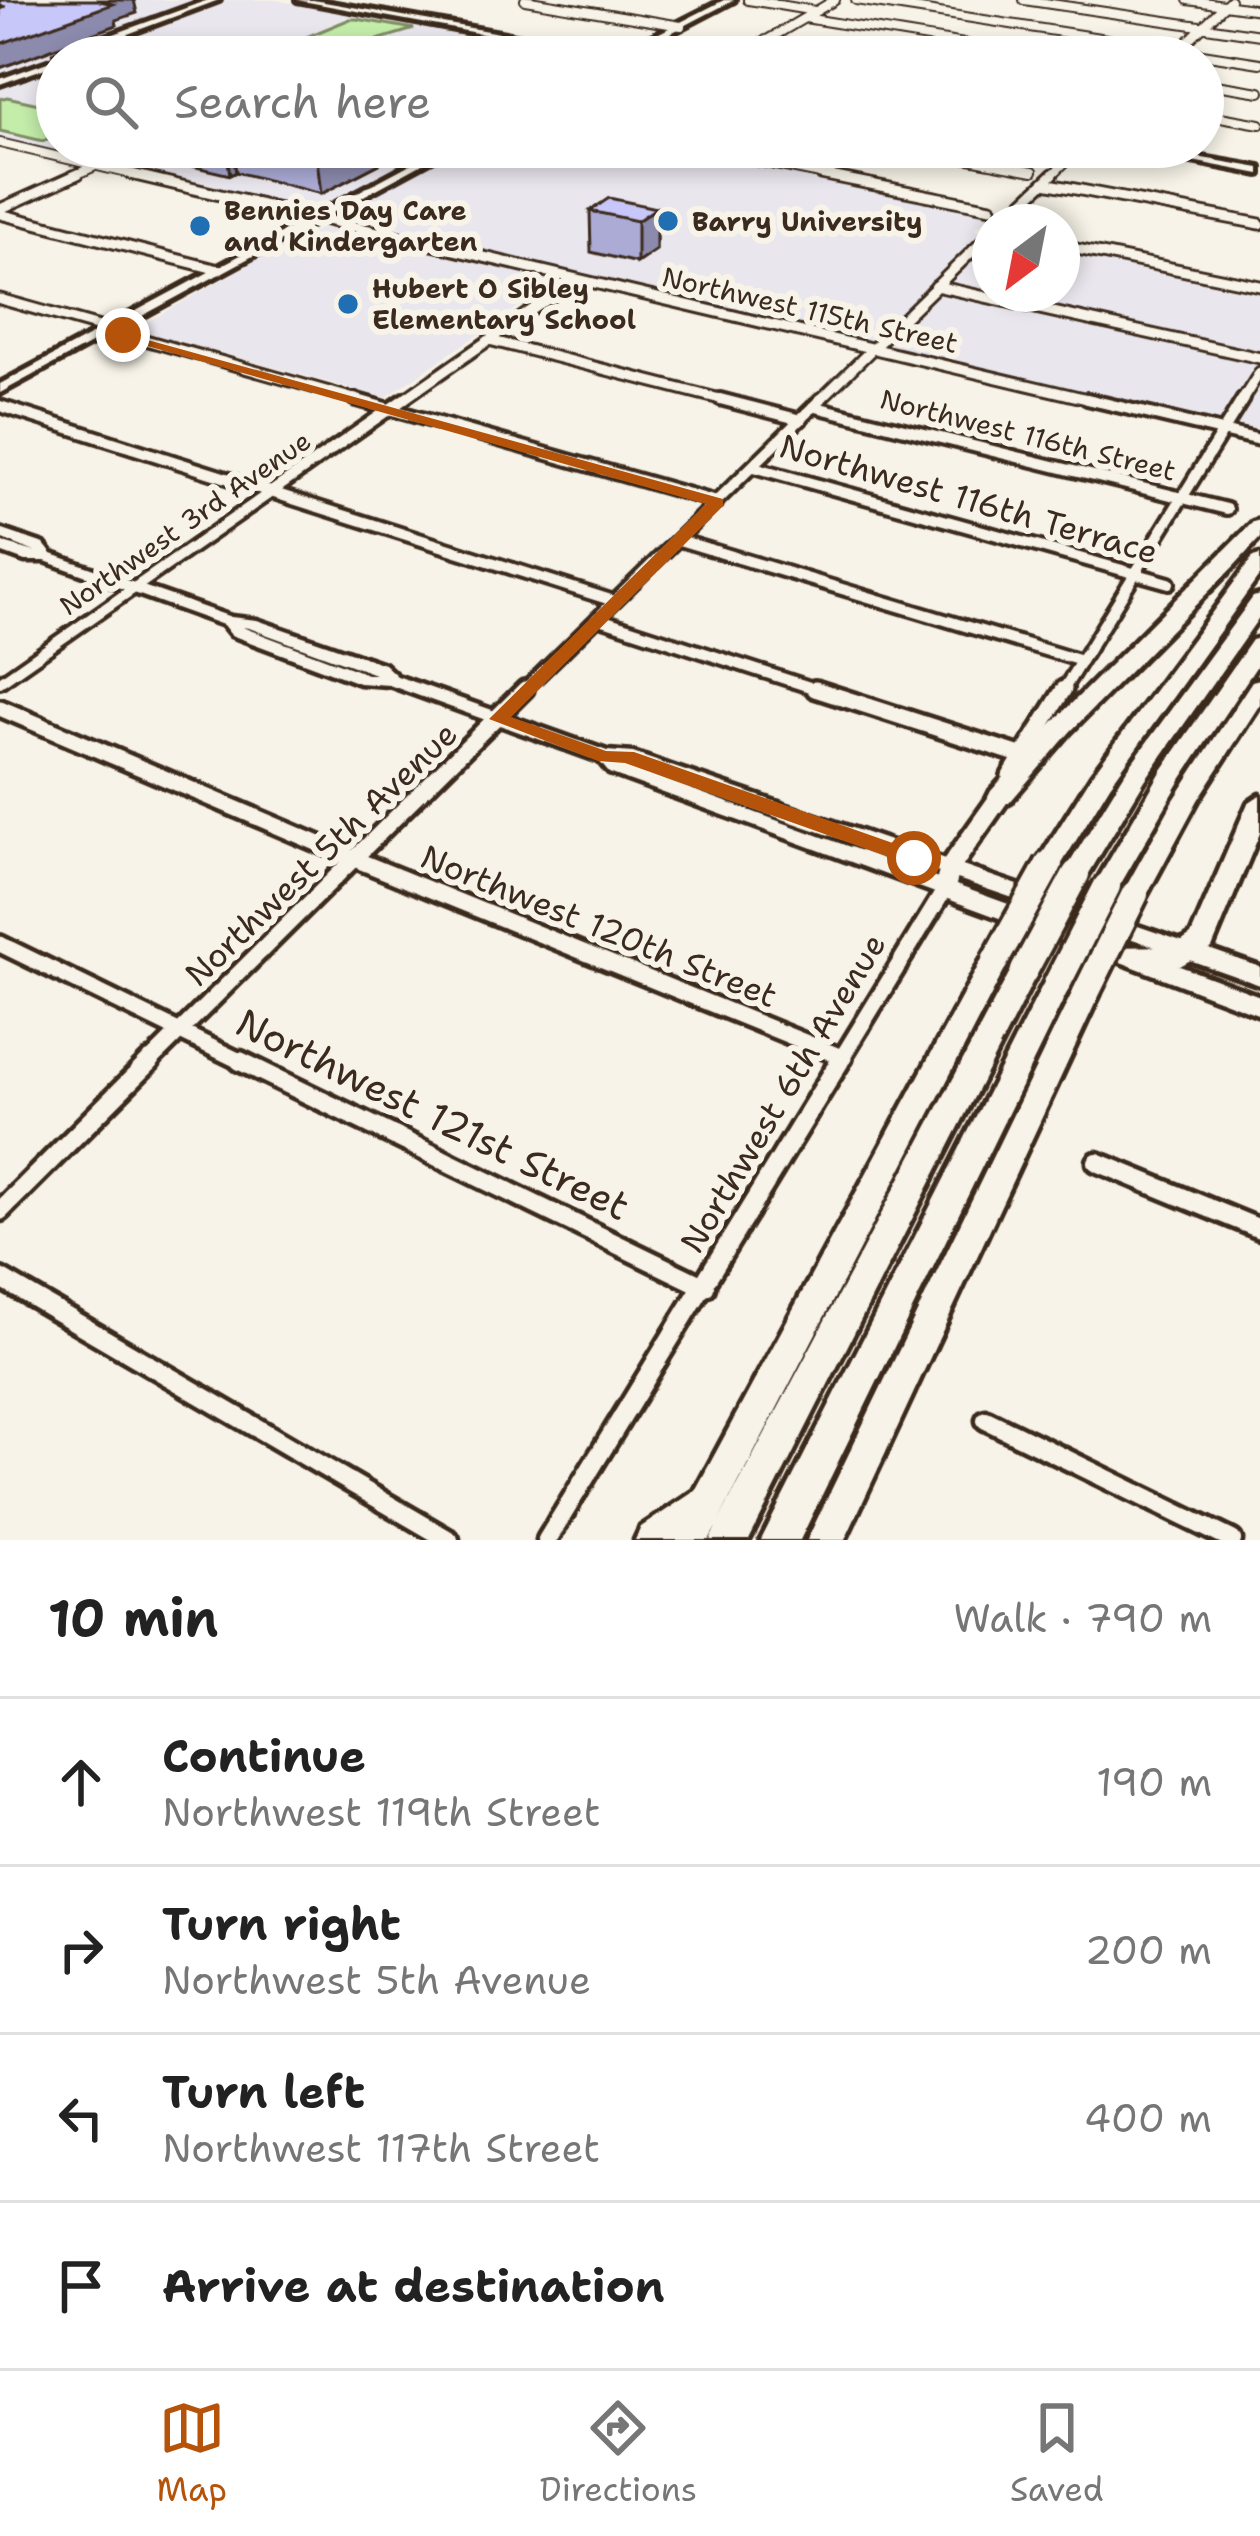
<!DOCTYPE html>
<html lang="en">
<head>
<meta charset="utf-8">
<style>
  :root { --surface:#fff; --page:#f2f2f2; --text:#222; --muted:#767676; --line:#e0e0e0; --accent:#b45309 }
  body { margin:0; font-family:"Shantell Sans",sans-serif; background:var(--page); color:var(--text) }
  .compass { position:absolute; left:972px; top:204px; width:108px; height:108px; border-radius:50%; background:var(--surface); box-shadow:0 6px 18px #0003; rotate:212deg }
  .stop { position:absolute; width:36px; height:36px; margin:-27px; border:9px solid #b45309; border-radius:50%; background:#fff }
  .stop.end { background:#b45309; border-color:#fff; box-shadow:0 3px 12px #0008 }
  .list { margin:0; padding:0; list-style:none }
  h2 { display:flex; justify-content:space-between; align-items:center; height:156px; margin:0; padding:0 48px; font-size:51px }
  h2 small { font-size:39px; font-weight:400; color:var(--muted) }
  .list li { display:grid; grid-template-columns:78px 1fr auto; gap:36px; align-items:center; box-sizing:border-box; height:168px; padding:0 48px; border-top:3px solid var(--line) }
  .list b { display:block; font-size:45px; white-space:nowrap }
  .list p { margin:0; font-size:39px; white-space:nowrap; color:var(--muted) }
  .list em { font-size:39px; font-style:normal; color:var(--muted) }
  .icon { flex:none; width:66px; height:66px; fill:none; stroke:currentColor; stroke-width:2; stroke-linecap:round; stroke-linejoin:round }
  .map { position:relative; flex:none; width:1260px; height:1540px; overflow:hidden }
  .search { position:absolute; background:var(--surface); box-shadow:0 6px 18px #0003; left:36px; right:36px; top:36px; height:132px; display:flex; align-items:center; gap:30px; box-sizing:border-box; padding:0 42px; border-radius:66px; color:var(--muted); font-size:45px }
  .sheet { height:828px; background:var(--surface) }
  nav { display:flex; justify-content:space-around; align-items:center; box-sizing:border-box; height:168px; border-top:3px solid var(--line); background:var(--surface); font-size:33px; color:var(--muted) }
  nav a { display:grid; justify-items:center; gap:6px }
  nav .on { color:var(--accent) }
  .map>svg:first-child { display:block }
  .built { fill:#e9e6ed }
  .green { fill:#c3eda9; stroke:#7f8c64; stroke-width:3 }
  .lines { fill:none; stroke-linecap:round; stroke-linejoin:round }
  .minor-far4-casing { stroke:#3b2a1e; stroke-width:12 }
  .minor-far3-casing { stroke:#3b2a1e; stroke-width:15 }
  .minor-far2-casing { stroke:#3b2a1e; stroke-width:18 }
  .minor-far1-casing { stroke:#3b2a1e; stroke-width:24 }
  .minor-casing { stroke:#3b2a1e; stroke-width:27 }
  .tertiary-casing { stroke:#3b2a1e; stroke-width:10 }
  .secondary-casing { stroke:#3b2a1e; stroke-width:9 }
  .primary-casing { stroke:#3b2a1e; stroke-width:9 }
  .trunk-casing { stroke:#3b2a1e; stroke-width:9 }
  .motorway-casing { stroke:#3b2a1e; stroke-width:9 }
  .minor-far4 { stroke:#f7f3e8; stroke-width:8 }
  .minor-far3 { stroke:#f7f3e8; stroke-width:9 }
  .minor-far2 { stroke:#f7f3e8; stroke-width:10 }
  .minor-far1 { stroke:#f7f3e8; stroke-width:15 }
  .minor { stroke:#f7f3e8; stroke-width:18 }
  .tertiary { fill:#f7f3e8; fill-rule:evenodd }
  .secondary { fill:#f7f3e8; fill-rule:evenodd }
  .primary { fill:#f7f3e8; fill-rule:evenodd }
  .trunk { fill:#f7f3e8; fill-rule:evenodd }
  .motorway { fill:#f7f3e8; fill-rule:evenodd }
  .motorway-bridge-casing { stroke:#3b2a1e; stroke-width:34; stroke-linecap:butt }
  .motorway-bridge { stroke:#f7f3e8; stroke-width:26 }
  .wall { fill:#acabd6; stroke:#3b2a1e; stroke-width:3 }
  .shaded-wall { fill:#8c8bae; stroke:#3b2a1e; stroke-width:3 }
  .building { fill:#c8c7f9; stroke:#3b2a1e; stroke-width:3 }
  .route { fill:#b45309 }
  .poi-dot { fill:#1f6fb2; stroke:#f7f3e8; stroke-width:4.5 }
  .labels { text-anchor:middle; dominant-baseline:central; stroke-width:12; stroke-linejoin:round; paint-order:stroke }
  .far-poi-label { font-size:27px; font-weight:bold; fill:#3b2a1e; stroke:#f7f3e8; text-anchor:start }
  .far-street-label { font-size:27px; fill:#3b2a1e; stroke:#f7f3e8 }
  .street-label { font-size:33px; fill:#3b2a1e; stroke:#f7f3e8 }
  .near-street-label { font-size:39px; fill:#3b2a1e; stroke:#f7f3e8 }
</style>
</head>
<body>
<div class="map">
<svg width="1260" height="1540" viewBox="0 0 1260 1540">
  <rect width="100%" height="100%" fill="#f7f3e8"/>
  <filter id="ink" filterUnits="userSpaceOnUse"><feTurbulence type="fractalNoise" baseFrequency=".00833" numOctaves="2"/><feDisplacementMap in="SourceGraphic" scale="24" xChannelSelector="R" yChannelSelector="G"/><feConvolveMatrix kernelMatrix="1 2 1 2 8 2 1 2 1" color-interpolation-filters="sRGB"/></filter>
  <g filter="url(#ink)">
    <path class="built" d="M0,0H275L586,57H57V147H672L988,210L992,213L975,229L990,234V294H1062V248L1260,288V437L0,137Z
      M323,228L547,279L552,284L385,398L135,329L297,237Z"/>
    <path class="green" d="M350,19H357L414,29L364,44L304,38Z
      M7,97L57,108V135L43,141L0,131V99Z"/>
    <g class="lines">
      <defs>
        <path id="minor-far4" d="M525,0L681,26
          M748,0L774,4
          M856,0L1260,63
          M1024,0L1260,35
          M1188,0L1260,10
          M779,5L815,11
          M805,18L1045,57
          M766,40L864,57
          M1178,51L1230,0
          M738,57L835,0
          M1203,83L1260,92
          M1203,114L1260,124
          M0,143L144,177
          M686,147L835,177
          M906,147L1033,171
          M71,177L95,166
          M1050,177L1081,147"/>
        <path id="minor-far3" d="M131,174L1100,402
          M820,174L991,208
          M1044,183L1260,224
          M0,209L78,174
          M0,214L219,270
          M1002,222L1053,174
          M1062,246L1260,286
          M936,286L1260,358
          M0,299L365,402
          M489,340L732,402
          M400,402L575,280
          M818,402L990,234
          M1241,402L1260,372"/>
        <path id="minor-far2" d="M354,399L717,502
          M720,399L801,420
          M1087,399L1260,440
          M0,406L614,601
          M816,407L1227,509
          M754,467L1169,583
          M679,540L1078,660
          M597,618L825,692
          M0,682L404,399
          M522,692L821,399
          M1062,692L1243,399"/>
        <path id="minor-far1" d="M815,689L1020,755
          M0,708L352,858L844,1058
          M1010,776L1064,689
          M0,944L246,1064
          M147,1064L525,689
          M838,1064L945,889"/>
        <path id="minor" d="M240,1061L705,1287
          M1097,1162L1260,1229
          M0,1211L150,1061
          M0,1278L449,1540
          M986,1420L1232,1540
          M547,1540L840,1061"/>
        <path id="tertiary" d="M208,0H219L66,57H57V64L0,84V79L56,59V55Z
          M297,0H313L618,54L724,0H734L625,57H607Z
          M442,147H454L0,393V384Z
          M1119,147H1139L1260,168V174Z"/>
        <path id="secondary" d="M0,529L44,544L52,554L231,617L257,620L384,664L397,676L607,751L633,753L1196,946L1199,951L1196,956H1182L619,763L952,884L955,889L952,894H938L609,773L599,761L389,685L359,683L231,635L223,625L45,561H25L0,552V542L35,552L0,538ZM242,627L249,628L375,674H367Z"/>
        <path id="primary" d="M1000,790L1011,797L960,870L953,895H937L934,889L941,864L992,792Z"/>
        <path id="trunk" d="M945,881L1099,937L1103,943L1099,949L1091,952L937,895L934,889L937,883Z
          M1189,942L1260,967V985L1181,957L1177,951L1181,945Z
          M1126,946L1260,996V1015L1118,961L1114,955L1118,949Z"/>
        <path id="motorway" d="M1260,520V538L1235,565L1070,732L1009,803H991L988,797L991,791L1054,721L1253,522Z
          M1260,555V575L1110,785L1058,870H1040L1036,864L1092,775L1253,557Z
          M1260,595V616L1145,780L1085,880H1067L1063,874L1126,771L1253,597Z
          M1260,638V661L1182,778L1116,892H1098L1094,886L1162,770L1252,640Z
          M1260,679V704L1198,800L1144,900H1126L1122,894L1174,800L1252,681Z
          M1260,795V833L1212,948L1180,966L1111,961L1107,954L1111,947L1175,946L1191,935L1248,803Z
          M995,951L1005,954L1009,961L718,1522L1014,964H1034L1038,971L749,1540H710L716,1527L709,1540H635L641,1527L695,1491L981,961L985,954Z
          M1057,974L1067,977L1071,984L800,1540H761L1043,984L1047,977Z
          M1085,985L1095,988L1099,995L845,1540H807L1071,995L1075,988Z"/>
      </defs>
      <use href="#minor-far4" class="minor-far4-casing"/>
      <use href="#minor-far3" class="minor-far3-casing"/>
      <use href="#minor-far2" class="minor-far2-casing"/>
      <use href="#minor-far1" class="minor-far1-casing"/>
      <use href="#minor" class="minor-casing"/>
      <use href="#tertiary" class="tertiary-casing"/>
      <use href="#secondary" class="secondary-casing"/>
      <use href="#primary" class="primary-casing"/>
      <use href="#trunk" class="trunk-casing"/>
      <use href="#motorway" class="motorway-casing"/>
      <use href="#minor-far4" class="minor-far4"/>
      <use href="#minor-far3" class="minor-far3"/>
      <use href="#minor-far2" class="minor-far2"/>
      <use href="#minor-far1" class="minor-far1"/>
      <use href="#minor" class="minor"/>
      <use href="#tertiary" class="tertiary"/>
      <use href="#secondary" class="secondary"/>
      <use href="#primary" class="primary"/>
      <use href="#trunk" class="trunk"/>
      <use href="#motorway" class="motorway"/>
      <defs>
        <path id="motorway-bridge" d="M995,961L1049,864
          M1024,971L1076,874
          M1057,984L1107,886
          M1085,995L1135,894"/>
      </defs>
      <use href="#motorway-bridge" class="motorway-bridge-casing"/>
      <use href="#motorway-bridge" class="motorway-bridge"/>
    </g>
    <path class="wall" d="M164,147H378L379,164L321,194L236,172L230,175L166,160Z
      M656,208V250L637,263L591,252L590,211Z"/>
    <path class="shaded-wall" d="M110,0H134L137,13L116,20L117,25L0,68V44Z
      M226,147H232L236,172L230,175Z
      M341,147H378L379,164L321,194L317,159Z
      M656,208V250L637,263V221Z"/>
    <path class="building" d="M0,0H110L104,2L113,4L0,44V9L6,7L0,6Z
      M267,147H341L317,159Z
      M609,198L656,208L637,221L590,211Z"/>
  </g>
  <path class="route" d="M119,332L723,499V506L511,717L606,751L634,752L921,853V863H906L625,763L598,761L489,719L706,504L119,338Z"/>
  <g class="poi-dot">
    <circle cx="668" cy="221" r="12"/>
    <circle cx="200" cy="226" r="12"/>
    <circle cx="348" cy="304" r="12"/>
  </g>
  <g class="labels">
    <g class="far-poi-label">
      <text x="224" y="210">Bennies Day Care<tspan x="224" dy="31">and Kindergarten</tspan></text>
      <text x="692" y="221">Barry University</text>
      <text x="372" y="288">Hubert O Sibley<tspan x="372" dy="31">Elementary School</tspan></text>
    </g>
    <g class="far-street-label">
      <text transform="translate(810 310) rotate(13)">Northwest 115th Street</text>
      <text transform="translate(1028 435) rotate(14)">Northwest 116th Street</text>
      <text transform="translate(185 523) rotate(-35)">Northwest 3rd Avenue</text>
    </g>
    <g class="street-label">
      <text transform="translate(969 499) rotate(16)">Northwest 116th Terrace</text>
      <text transform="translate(321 854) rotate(-44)">Northwest 5th Avenue</text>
      <text transform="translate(599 926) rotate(22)">Northwest 120th Street</text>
      <text transform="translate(783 1093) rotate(-59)">Northwest 6th Avenue</text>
    </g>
    <g class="near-street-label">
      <text transform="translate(433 1114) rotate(26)">Northwest 121st Street</text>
    </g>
  </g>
</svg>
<svg class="compass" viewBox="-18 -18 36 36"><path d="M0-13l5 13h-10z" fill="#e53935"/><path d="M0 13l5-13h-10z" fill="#767676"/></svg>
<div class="stop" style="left:914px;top:858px"></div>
<div class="stop end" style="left:123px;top:335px"></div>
<div class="search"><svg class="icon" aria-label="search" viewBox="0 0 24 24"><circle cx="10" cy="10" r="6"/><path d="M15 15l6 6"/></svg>Search here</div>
</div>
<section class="sheet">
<h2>10 min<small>Walk · 790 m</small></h2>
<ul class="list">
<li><svg class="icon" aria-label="ahead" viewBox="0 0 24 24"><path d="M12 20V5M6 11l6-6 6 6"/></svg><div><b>Continue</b><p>Northwest 119th Street</p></div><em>190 m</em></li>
<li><svg class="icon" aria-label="right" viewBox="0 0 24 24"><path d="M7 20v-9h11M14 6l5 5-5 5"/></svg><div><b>Turn right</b><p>Northwest 5th Avenue</p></div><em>200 m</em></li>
<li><svg class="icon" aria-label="left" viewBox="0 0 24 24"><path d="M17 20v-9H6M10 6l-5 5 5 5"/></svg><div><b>Turn left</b><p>Northwest 117th Street</p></div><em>400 m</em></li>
<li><svg class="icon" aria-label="arrive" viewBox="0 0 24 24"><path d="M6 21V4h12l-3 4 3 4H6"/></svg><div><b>Arrive at destination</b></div></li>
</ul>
</section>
<nav>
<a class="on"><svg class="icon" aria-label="map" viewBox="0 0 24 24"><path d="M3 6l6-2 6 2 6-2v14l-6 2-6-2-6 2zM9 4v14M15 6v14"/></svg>Map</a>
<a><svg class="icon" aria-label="directions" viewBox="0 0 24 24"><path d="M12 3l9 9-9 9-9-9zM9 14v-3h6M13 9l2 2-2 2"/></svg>Directions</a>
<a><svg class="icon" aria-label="saved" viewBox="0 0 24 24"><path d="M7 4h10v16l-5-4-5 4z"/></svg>Saved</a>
</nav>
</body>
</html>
